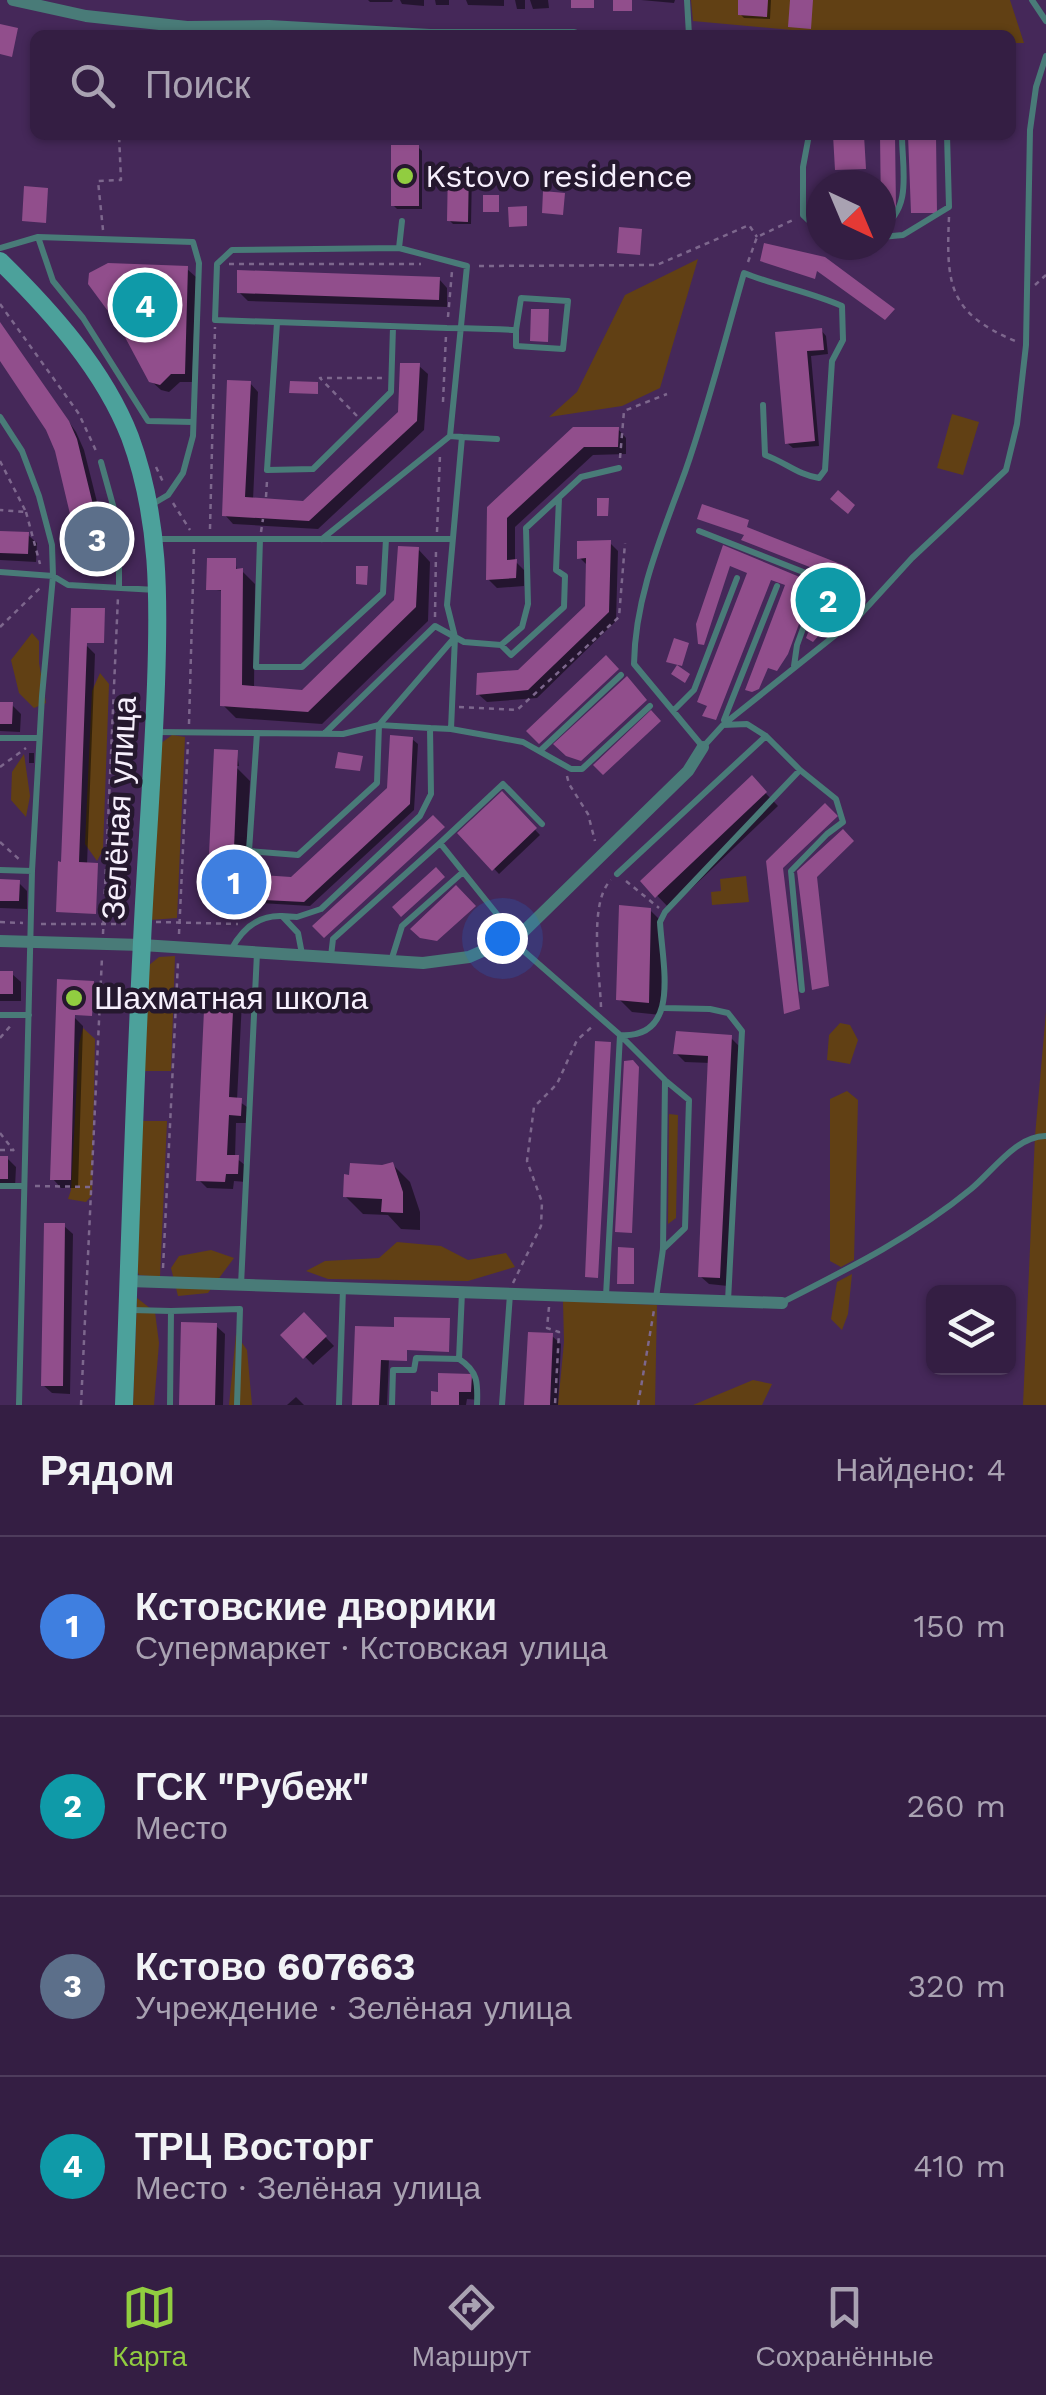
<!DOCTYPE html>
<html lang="ru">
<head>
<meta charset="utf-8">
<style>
  :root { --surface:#341e43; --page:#3f2b4e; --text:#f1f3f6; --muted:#a9a2b2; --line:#4e3c5c; --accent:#91cd40 }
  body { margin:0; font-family:"Work Sans",sans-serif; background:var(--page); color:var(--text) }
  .controls { position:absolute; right:30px; bottom:30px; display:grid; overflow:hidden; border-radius:15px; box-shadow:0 2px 8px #0004 }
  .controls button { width:90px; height:90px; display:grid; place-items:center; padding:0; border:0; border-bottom:2px solid var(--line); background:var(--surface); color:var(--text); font:50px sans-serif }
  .compass { position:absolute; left:806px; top:170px; width:90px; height:90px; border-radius:50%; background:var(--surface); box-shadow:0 2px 8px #0004; rotate:136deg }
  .you { position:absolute; left:502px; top:938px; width:35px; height:35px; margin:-25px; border:8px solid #fff; border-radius:50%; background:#1a73e8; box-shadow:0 0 0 15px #1a73e833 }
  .badge { display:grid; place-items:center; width:65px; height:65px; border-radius:50%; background:var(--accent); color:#fff; font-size:32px; font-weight:700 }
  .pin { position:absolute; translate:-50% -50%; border:5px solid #fff; box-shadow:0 2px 10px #0006 }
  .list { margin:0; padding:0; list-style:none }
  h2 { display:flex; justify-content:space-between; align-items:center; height:130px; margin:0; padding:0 40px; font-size:42px }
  h2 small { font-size:32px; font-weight:400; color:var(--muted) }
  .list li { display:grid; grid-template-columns:65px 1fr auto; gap:30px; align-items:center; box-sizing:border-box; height:180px; padding:0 40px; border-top:2px solid var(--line) }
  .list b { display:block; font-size:38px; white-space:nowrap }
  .list p { margin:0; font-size:32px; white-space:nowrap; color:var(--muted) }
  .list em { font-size:32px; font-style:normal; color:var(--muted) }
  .icon { flex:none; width:55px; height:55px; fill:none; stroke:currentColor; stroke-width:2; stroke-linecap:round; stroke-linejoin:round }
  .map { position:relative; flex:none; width:1046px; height:1405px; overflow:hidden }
  .search { position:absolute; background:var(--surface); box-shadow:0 2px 8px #0004; left:30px; right:30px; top:30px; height:110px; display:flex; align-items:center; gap:25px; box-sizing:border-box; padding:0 35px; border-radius:15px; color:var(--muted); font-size:38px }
  .sheet { height:850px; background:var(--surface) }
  nav { display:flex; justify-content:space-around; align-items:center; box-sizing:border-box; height:140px; border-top:2px solid var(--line); background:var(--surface); font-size:28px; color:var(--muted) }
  nav a { display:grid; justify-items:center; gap:5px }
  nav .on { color:var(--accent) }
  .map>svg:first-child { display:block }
  .green { fill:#614014 }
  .shadow { fill:#0007 }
  .building { fill:#914e8c }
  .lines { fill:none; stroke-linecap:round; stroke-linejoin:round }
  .path { stroke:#7d678d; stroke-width:2.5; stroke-dasharray:5 5; stroke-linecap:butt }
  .service { stroke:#497b78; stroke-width:6 }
  .minor { stroke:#497b78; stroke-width:12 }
  .secondary { stroke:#4ca19b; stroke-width:18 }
  .poi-dot { fill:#91cd40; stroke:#25182e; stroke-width:4 }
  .labels { text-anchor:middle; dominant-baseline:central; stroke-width:9; stroke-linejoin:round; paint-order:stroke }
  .poi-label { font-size:32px; fill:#f6effc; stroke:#25182e; text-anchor:start }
  .street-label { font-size:32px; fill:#f6effc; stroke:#25182e }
</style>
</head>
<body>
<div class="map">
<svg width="1046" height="1405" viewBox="0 0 1046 1405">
  <rect width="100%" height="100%" fill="#452859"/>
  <path class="green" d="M691,0H1010L1024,43H1011V35H846L693,21Z
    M698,259L660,388L622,406L549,417L577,392L625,295Z
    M952,414L979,422L963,475L937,468Z
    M32,633L39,641V663L46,703L34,708L19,693L11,660Z
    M100,673L109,684L103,850L97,861L85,844L92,691Z
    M172,735L185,737L177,918L150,920L160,744Z
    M24,754L30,796L26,817L11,800L12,772Z
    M746,876L749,902L712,905L711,892L721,891L720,879Z
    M175,956L171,1071H144L148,966L159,957Z
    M1046,1012V1405H1023L1035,1136Z
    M840,1023L850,1025L858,1040L850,1064L827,1060L829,1035Z
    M83,1028L95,1039L92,1195L86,1202L68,1199L71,1190L79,1044Z
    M847,1091L858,1100L854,1260L841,1267L830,1261V1099Z
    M669,1114L678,1115L676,1218L668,1224Z
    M142,1121H167L160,1277L139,1275L136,1268Z
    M397,1242L441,1246L468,1260L506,1253L515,1267L468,1281L328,1279L306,1271L325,1261L379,1258Z
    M211,1250L234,1258L208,1293L178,1296L171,1268L179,1256Z
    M852,1274L848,1314L842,1330L831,1319L837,1282Z
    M137,1298L155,1312L159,1343L154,1405H133Z
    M563,1301L657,1305L655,1405H558L564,1342Z
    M236,1334L247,1350L252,1405H229Z
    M753,1380L772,1384L762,1405H693Z"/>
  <path class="shadow" d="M368,0H393L392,2H370Z
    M400,0H424V6L402,4Z
    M435,0H449V5H436Z
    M466,0H504V6L468,5Z
    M515,0H525V9H517Z
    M530,0H548L549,8L533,9Z
    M641,0H675L674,3Z
    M741,0H771L770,19L744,18L740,14Z
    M418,147L422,151V209H397L393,205Z
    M468,170L472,173L471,224H453L449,220Z
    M187,269L196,277L192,382H180L169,392L161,390L151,381Z
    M439,279L447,288V307L248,301L239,292Z
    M0,323L76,432L84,450L111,558L91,563L83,555L58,450L48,429L0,356Z
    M821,330L826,336L828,354L811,356L819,446L793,448L787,443L778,334Z
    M419,366L428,374L424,430L318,529L233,524L225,515L250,383L258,392L253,500L303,504L400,413Z
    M618,429L626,438V454L593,455L515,527V561L524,570V586L497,588L488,579L490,508L574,430Z
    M0,534L28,535L37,543L36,562L0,560Z
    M610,543L618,551L616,621L537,698L487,702L478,694L520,673L587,607L588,566L580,558Z
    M418,549L430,562L428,621L322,724L236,718L223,705L224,591L209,589L235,560L237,571H242L255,584L254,689L303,692L397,601Z
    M83,642L95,654L87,865L64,864Z
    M0,704L12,705L21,714L20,732L0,731Z
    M412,739L418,744L414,810L310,906L260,903V910L223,909L210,896L237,753L239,766H235L250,781L245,876L292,879L389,789Z
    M29,753H34V763H29Z
    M752,779L778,806L670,909L643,881Z
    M501,794L540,835L499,874L460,833Z
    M0,882L19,883L27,891V909L0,908Z
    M650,910L663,923L661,1015L632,1012L619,999Z
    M0,974H12L21,982V1001H0Z
    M59,982L71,1014L83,1026L78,1188H61L53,1179Z
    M233,992L242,1001L237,1100L250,1109L249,1123H236L235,1157L246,1166V1182L234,1181L233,1189L207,1188L199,1180Z
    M730,1037L739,1046L728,1286L709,1284L700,1276L711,1063L685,1062L676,1053Z
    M0,1158H7L16,1167L15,1187L0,1186Z
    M392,1164L410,1182L420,1212V1230L401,1229L388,1215L363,1214L345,1196Z
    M64,1226L73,1234L70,1394L52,1393L43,1385Z
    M304,1315L334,1346L313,1365L284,1335Z
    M216,1326L225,1334L223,1405H181Z
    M396,1330L406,1349L389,1359L387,1405H355Z
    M552,1336L561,1344L558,1405H527Z
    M471,1376L479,1385V1400L467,1399L466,1405H433L440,1394Z
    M296,1397L304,1405H287Z"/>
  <path class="building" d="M571,0H594V8H571Z
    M613,0H632V11H613Z
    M738,0H768L767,17L738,15Z
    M790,0H813L811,29L788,27Z
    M0,24L18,28L12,57L0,54Z
    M833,135H864L866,169L835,170Z
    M880,135H895L896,209L881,210Z
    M908,135H936L937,213H911Z
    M391,145H419V206H391Z
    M448,167H469L468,222L447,221Z
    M836,178H863V185H836Z
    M24,186L48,188L46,223L22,221Z
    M543,191L565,193L563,215L542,213Z
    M483,195H499V212H483Z
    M527,206V226L509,227L508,207Z
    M619,227L642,229L640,255L617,253Z
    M764,243L825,257L895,309L885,320L817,271L815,279L760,261Z
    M108,263L188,266L185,374H171L160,385L149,382L119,326L88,284L89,273Z
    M237,270L440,277L439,300L237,293Z
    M531,309H549L548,342L530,341Z
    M0,322L69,421L77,439L104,550L80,556L55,451L46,430L0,361Z
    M822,328L824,350L807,351L815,441L785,444L775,332Z
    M400,363H420L417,421L309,521L222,516L227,380L251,381L245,497L303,501L398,412Z
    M290,381L318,382V394L289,393Z
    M573,427H619L618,447H584L507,518V560L517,559L516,578L486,580L487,507Z
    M838,490L855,505L848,514L830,499Z
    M597,498H609L608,516H597Z
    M702,504L749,520L747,527L848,567L828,625L813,642L806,638L830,575L741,540L744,535L697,519Z
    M0,531L29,532L28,554L0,553Z
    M611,540L609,612L528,690L476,695L477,673L518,670L585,606L586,558L577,559V541Z
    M723,545L814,583L788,654L777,671L768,668L759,689L752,692L745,690L785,585L771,580L716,720L702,716L707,706L697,702L747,573L730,566L704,645L698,644L696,624Z
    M398,546L419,547L416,607L308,712L220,706L221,590H206L207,558H236V569L243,568L242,685L302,690L394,600Z
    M356,566H368L367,585L356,584Z
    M71,608H105L104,643H87L79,862L98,863L96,914L56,912L58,861L61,862Z
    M674,638L689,643L682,666L666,662Z
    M606,655L619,669L539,744L526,731Z
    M677,665L690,674L685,683L671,674Z
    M627,676L647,700L581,761L566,756L553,744Z
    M0,702H13L12,724H0Z
    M651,710L661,721L603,775L593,765Z
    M390,735L413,737L410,804L304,902L207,897L214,749L238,750L233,873L291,877L387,788Z
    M338,752L363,756L360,771L335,768Z
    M752,775L767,792L655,898L640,881Z
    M502,791L537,828L492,871L457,833Z
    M825,803L838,816L783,868L800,1009L784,1014L766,861Z
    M433,815L445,827L324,938L312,926Z
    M843,829L854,841L817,877L829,986L812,990L797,871Z
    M436,867L445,877L401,917L392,907Z
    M0,879L20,880L19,901H0Z
    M456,885L476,906L437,941L420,938L410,929Z
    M619,905L651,908L649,1003L616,1000Z
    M0,971H13V994H0Z
    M57,979L94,981L92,1016L75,1015L71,1180H50Z
    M205,989L234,990L229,1097L242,1098L241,1116L229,1115L227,1155H239L238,1174H226L225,1182L196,1181Z
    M676,1031L732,1035L720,1278L698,1277L708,1056L673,1054Z
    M595,1041L611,1042L598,1278L585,1277Z
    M633,1060L639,1067L632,1233L615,1232L624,1061Z
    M0,1156H8V1179H0Z
    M393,1162L403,1192V1213L381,1212L382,1199L343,1197L344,1174L349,1175L350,1163L382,1165Z
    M44,1223H65L63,1386H41Z
    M618,1247L634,1248V1284H617Z
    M304,1312L327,1336L303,1359L280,1335Z
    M394,1317L450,1318L449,1352L407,1350V1361L381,1360L379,1405H352L355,1326L394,1327Z
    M181,1322L217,1323L215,1405H179Z
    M528,1332L553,1333L550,1405H524Z
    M438,1373L472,1374L471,1392H459V1405H431V1391L438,1392Z"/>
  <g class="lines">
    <path class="path" d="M949,217C946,285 949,313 1015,341
      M103,230L98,181L121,180L119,135
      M748,262L757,237L793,220
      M229,264H421
      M479,266L657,265L749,225L757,237
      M1035,285L1046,275
      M0,304L79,414L97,453
      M448,317L452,271
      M443,402L446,335
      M357,416L320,378H385
      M620,458L624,411L667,394
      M0,461L26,512L0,510
      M156,467L163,482
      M266,497L267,481
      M173,503L190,530
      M26,512L40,564
      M210,529L215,327
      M261,532L263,519
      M437,532L440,455
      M435,617L436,550
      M0,627L42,586
      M459,707L517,710L619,617L625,543
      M189,724L194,547
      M0,767L26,748
      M567,776L569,784L588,814L595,841
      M0,842L21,861
      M626,881L659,908
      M0,922L23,923
      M156,922L238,924
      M41,924H128
      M103,934L118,597
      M179,934L188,742
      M601,1007C600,975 588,902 611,880
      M0,1038L13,1023
      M0,1133L14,1151
      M0,1150H13
      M35,1186L92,1187
      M163,1268L178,962
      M513,1283L541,1226L542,1202L527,1161L534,1107L557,1084L577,1040L593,1026
      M549,1307L547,1328L559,1332L555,1405
      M81,1405L102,957
      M638,1405L654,1310"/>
    <path class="service" d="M687,0L689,35
      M1032,0L1046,21
      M809,135L803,167V215L821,232
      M881,228C913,208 902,169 902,135
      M38,237L53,281L83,318L148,421L193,422
      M881,237L903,235L949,207L947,135
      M0,248L38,237L193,242L199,263L193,436L183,473L168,495L151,505
      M399,248L402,221
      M277,323L267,470L313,469L391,392L393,327
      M763,405L765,455C785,462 798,475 819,478L825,470L832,361L843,340L842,306C810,292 777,286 744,273C725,339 708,407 685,472C662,535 635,596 634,664L703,747L723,725L747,724L766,736L800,770L836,799L843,822L827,834L791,871L802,990
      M0,417L22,451L39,496L52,545L53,576L42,696L32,871L19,1405
      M462,437L450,436L467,266L399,248L232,250L217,264L215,320L447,328C470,328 493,329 516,330V346L563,349L568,301L521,298L516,330
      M101,462L119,527V586
      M699,531L821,579L797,645L794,666
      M158,539H452
      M260,539L256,667H302L383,593L386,539
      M322,539L450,436
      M0,572L53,576L68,585L156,590
      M501,645L511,655L564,607L565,576L556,570L559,498
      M674,710L694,690L737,578
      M724,720L777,586
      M724,724L858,617L912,558L1006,470L1017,424L1026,345L1030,130L1036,87L1046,56
      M430,728L451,729L455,637L447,605L462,437L497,439
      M451,729L523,742L571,769H582L650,706
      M155,732L343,734L379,725L430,728L431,794L420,816L321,909L297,917L282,916
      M257,733L249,851L298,855L377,783L379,725L455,637
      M325,733L435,626L464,642L501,645L522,627L528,604L526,528L581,477L619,468
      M0,738H39
      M541,750L621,675
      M440,843L503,784L542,824
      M0,870L32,871
      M617,874L766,736
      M231,950C242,929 258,915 282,916L298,933L302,954
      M331,956L333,939L440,843L508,928L510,939L620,1035L606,1296
      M391,961L402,926L463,872
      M664,1008L710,1009L728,1013L742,1031L728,1301
      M0,1015H29
      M620,1035C682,1039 662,963 660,922L665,912L800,770
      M620,1035L665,1080L663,1249L656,1298
      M0,1186H22
      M663,1249L685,1228L689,1100L666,1081
      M241,1285L257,953
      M783,1302C848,1269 914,1236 971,1189C992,1172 1017,1135 1046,1136
      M132,1310L171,1311
      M459,1359C478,1371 478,1383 477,1405
      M170,1405L171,1311L240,1309L237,1405
      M339,1405L343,1289
      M392,1405L393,1370H414L416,1358L459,1359L462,1292
      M502,1405L510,1294"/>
    <path class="minor" d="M13,0L86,16L187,27L269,26L430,35H574
      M0,941L142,945L423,963L469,957L521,934L688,771L703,747
      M129,1281L782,1303"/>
    <path class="secondary" d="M0,261C51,311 104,370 130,437C160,518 159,600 156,684C153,770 146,856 142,942C134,1096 130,1251 124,1405"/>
  </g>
  <g class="poi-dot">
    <circle cx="405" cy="176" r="10"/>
    <circle cx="74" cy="998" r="10"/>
  </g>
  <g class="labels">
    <g class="poi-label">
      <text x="425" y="176">Kstovo residence</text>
      <text x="94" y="998">Шахматная школа</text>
    </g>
    <g class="street-label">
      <text transform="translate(119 808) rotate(-87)">Зелёная улица</text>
    </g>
  </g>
</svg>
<div class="controls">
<button><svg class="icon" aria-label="layers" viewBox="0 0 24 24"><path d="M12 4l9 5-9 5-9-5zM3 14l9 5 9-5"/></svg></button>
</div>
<svg class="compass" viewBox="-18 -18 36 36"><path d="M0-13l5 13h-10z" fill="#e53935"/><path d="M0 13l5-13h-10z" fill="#a9a2b2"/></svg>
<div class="you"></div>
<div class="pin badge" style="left:234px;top:882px;background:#3f7fe0">1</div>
<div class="pin badge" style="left:828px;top:600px;background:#0f9aa8">2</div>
<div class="pin badge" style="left:97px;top:539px;background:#5c6f8a">3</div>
<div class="pin badge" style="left:145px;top:305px;background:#0f9aa8">4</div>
<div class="search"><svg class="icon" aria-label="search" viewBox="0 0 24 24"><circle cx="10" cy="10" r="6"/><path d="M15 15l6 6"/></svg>Поиск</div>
</div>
<section class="sheet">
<h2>Рядом<small>Найдено: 4</small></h2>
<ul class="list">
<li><span class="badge" style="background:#3f7fe0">1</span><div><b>Кстовские дворики</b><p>Супермаркет · Кстовская улица</p></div><em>150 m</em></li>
<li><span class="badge" style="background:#0f9aa8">2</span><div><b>ГСК &quot;Рубеж&quot;</b><p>Место</p></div><em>260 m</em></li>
<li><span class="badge" style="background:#5c6f8a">3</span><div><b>Кстово 607663</b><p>Учреждение · Зелёная улица</p></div><em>320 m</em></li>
<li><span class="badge" style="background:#0f9aa8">4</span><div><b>ТРЦ Восторг</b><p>Место · Зелёная улица</p></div><em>410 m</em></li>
</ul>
</section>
<nav>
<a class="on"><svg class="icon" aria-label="map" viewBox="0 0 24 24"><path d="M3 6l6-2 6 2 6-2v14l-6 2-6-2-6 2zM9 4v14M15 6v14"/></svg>Карта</a>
<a><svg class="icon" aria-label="directions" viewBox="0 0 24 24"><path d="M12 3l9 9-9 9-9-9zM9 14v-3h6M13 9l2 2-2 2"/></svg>Маршрут</a>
<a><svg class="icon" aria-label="saved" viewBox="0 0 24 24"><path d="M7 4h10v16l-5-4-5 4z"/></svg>Сохранённые</a>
</nav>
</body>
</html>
